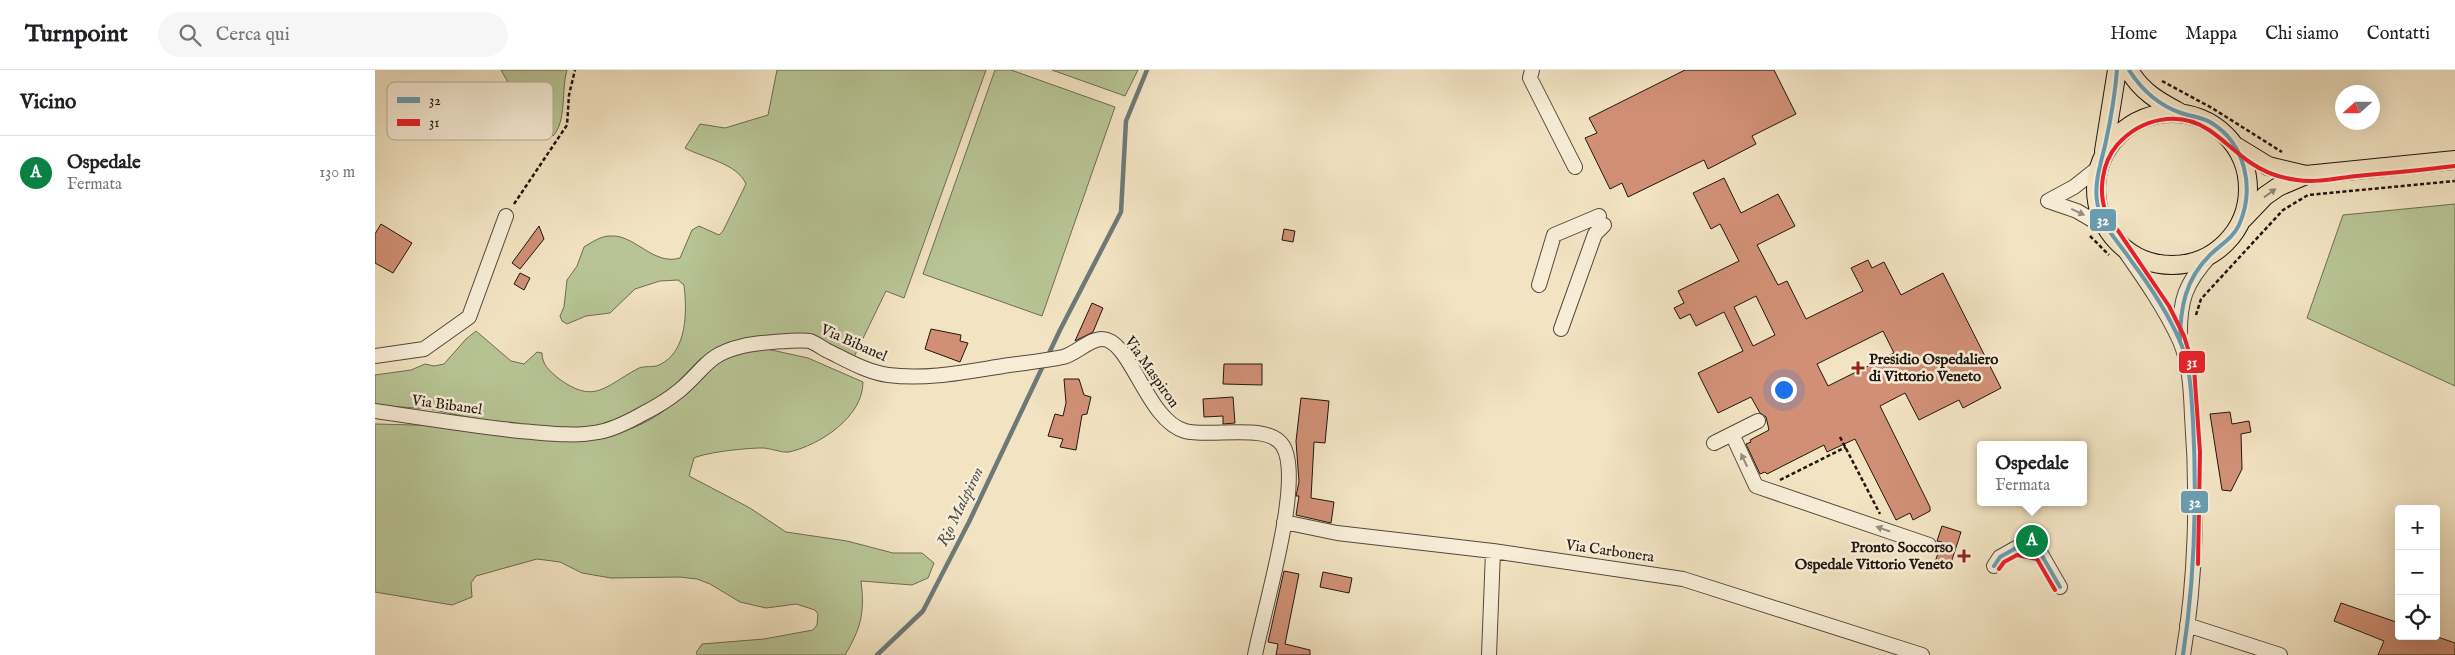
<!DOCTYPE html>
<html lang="it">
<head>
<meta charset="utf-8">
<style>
  :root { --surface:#fff; --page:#f6f6f6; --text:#202124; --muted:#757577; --line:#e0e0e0; --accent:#0b8043 }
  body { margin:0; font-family:"IM FELL English",serif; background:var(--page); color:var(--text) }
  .controls { position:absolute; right:15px; bottom:15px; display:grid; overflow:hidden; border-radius:5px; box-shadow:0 5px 20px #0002 }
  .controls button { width:45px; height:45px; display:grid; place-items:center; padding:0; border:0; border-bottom:1px solid var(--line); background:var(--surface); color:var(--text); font:25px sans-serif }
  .compass { position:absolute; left:1960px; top:15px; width:45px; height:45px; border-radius:50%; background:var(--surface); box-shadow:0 5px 20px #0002; rotate:249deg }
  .you { position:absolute; left:1408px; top:319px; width:18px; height:18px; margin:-12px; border:4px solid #fff; border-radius:50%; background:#1a73e8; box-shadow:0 0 0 8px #1a73e833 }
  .badge { display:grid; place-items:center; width:32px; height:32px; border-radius:50%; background:var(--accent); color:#fff; font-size:16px; font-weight:700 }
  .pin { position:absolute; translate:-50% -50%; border:2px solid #fff; box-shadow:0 1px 5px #0006 }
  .popup { position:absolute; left:1602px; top:371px; width:110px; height:65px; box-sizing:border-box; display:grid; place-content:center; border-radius:5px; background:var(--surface); filter:drop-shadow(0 1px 4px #0005); font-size:16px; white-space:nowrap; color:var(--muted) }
  .popup b { font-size:19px; color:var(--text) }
  .popup::after { content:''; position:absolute; left:50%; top:100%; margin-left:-10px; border:10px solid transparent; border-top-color:var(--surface) }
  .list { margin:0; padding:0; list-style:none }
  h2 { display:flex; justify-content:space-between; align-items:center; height:65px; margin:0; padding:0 20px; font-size:21px }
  h2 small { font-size:16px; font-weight:400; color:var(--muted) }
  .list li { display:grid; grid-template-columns:32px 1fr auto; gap:15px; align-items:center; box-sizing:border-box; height:75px; padding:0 20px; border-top:1px solid var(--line) }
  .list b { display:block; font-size:19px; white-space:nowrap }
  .list p { margin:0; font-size:16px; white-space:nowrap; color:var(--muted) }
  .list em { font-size:16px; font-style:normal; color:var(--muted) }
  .icon { flex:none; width:28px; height:28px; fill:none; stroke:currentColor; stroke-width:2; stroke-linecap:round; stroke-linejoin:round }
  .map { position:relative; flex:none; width:2080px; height:585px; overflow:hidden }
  header { display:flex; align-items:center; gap:30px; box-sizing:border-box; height:70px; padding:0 25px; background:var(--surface); border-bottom:1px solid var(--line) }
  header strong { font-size:24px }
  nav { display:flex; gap:28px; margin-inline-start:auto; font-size:18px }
  .search { width:350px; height:45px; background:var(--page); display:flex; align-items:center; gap:12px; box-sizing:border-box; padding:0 18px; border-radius:28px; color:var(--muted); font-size:19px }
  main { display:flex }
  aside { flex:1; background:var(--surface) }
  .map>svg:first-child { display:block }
  .green { fill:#b8c495; stroke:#6c6c52 }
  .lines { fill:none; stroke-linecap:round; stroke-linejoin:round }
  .stream { stroke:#6d7978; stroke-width:4.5 }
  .building { fill:#d19076; stroke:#211510; fill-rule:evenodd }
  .minor-casing { stroke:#55483c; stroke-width:16 }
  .major-casing { stroke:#211510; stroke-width:20 }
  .path { stroke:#211510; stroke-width:2.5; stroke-dasharray:4 2.5; stroke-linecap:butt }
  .minor { stroke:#f7edd7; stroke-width:14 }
  .major { stroke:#f2e3c2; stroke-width:18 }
  .bus-1-casing { stroke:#f7edd7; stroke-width:8 }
  .bus-2-casing { stroke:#f7edd7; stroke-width:8 }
  .bus-1 { stroke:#6a9cb0; stroke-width:4 }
  .bus-2 { stroke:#ec1f29; stroke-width:4 }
  .oneway { fill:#948672 }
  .oneway2 { fill:#978c7d }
  .poi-dot { fill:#8f2418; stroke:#f7edd7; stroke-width:2 }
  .labels { text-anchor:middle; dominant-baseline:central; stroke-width:5; stroke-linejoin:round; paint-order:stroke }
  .street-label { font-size:15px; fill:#211510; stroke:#f7edd7 }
  .poi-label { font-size:15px; font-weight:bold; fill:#211510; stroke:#f7edd7; text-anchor:start }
  .water-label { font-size:16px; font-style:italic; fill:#4d4f4d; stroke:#f7edd7 }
  .key { fill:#f7edd7; stroke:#b7ac9b; stroke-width:1 }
  .key-label { font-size:14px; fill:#211510 }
  .line-badge { stroke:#f7edd7; stroke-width:2 }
  .badge-label { font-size:14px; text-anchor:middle; font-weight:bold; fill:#fff }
</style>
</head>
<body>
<header>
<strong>Turnpoint</strong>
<div class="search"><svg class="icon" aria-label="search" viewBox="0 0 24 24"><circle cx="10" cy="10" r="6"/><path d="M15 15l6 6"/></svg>Cerca qui</div>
<nav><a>Home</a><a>Mappa</a><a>Chi siamo</a><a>Contatti</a></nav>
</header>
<main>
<aside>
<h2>Vicino<small></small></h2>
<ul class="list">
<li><span class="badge">A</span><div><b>Ospedale</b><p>Fermata</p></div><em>130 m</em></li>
</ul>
</aside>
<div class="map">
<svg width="2080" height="585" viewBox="0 0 2080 585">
  <rect width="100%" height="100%" fill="#f2e3c2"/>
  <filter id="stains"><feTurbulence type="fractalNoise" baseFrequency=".004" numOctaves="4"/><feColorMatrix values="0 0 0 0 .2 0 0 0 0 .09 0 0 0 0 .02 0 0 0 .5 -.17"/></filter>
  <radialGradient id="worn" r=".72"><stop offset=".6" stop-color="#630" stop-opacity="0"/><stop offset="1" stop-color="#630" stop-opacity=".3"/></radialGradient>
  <path class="green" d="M126,0H192C186,20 192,51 178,66L154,49Z
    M402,0H611L529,228L511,221L477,291L454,275L367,272L352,273L325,289L287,328L245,352L203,359H175L102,349L54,339L0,335V305L36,300L50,294L59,296L69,294L91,269L101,261L136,291L149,294L162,282L167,283C167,295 175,301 183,308C219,335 229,317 262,299C269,295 278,298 284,295C313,282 312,240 309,215L303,210L285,211L260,219L235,243L211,246L192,254L187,251L185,246L189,237L192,210L202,196L209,177C217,172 226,166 235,166C260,164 278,196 305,188L317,160L324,156L344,165L348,161L371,114C362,93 328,88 310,78L325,54L350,58L393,45Z
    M620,0H636L740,37L667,246L548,204Z
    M677,0H763L750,26Z
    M2080,134V316L1932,248L1968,145Z
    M392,279L433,288L488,312C488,347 445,375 414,382C406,383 396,378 387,378C372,378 332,382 319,388L314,406L375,438L411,462L472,471L518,483H547L559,493L553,508L537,515L486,511C490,543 486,558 470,585H323L321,583L327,574L389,569L438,560L442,555L443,544L440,540L421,534L391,538L365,532L335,514L322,509L305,507L236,508L207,503L185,492L162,489L101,506L96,513L97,527L77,535L0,522V354L79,356L229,367C253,361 276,352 295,336C315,319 331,291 357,284C368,280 380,280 392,279Z"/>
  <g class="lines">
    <path class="stream" d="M502,585L548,541L594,452L685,260L746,142L751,51L772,0"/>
  </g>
  <path class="building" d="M1310,0H1399L1421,44L1377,66L1381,74L1333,99L1329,90L1253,127L1247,113L1235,119L1210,68L1222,63L1214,48Z
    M1349,108L1366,143L1403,124L1420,156L1382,175L1403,215L1412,211L1431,249L1488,221L1476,198L1493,190L1497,198L1509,192L1526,225L1568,203L1626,318L1588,338L1584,330L1544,350L1530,323L1505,336L1555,437V441L1538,450L1535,443L1521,450L1480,369L1452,382L1449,375L1392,404L1390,402L1385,404L1371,374L1376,372L1375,370L1394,360L1391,347L1385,343L1376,327L1343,343L1323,303L1368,281L1349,242L1321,256L1315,244L1305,249L1299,238L1309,233L1303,221L1364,191L1345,154L1336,159L1318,123ZM1381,226L1400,265L1378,276L1359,237ZM1508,261L1519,283L1453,316L1442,294Z
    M6,154L37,173L18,203L0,193V164Z
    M164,156L169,169L145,199L137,193Z
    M909,159L920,161L918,172L907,170Z
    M145,203L155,208L149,220L139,214Z
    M717,233L728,238L718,262L700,271Z
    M556,259L586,265L585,271L593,273L585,292L550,279Z
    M849,294H887V315L848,314Z
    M689,309H704L709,325L716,327L712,344L707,345L701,380L685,377L688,369L673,366L680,344L688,346L691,333Z
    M858,327L860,353L848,354V346L829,347L828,329Z
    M926,328L954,331L950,373L939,372L936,428L959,432L956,453L921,445L924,426H921L924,412L921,371Z
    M1855,342L1857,354L1874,351L1876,362L1866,364L1867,399L1856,421L1847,420L1835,344Z
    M1567,456L1586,462L1575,496L1560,492L1567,472L1562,471Z
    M909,501L924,504L910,574L935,580V585H901L903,574L893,572Z
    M948,502L977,508L974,523L945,517Z
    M1966,533L2024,553V566H2060L2080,573V585H2003L2009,571L1959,551Z"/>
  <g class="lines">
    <defs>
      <path id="minor" d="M1157,0L1155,8L1200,97
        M1673,131L1702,141L1731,158
        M1673,131L1699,117L1723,98
        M1747,177C1768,207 1790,238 1805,271C1815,295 1816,321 1817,346C1823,423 1821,509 1808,585
        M1164,215L1179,165L1224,146
        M1186,259L1220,164L1229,155
        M1805,269C1804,231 1810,213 1836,185
        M0,286L49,279L94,247L131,146
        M0,341C48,348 97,356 145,361C171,363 198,367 224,362C240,359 255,351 269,343C281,337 294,329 305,320C330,299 332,284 368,276C379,273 425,269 435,271C440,273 446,277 451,280C470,289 491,302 513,305C551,310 590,302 628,296C648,293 669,291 688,287C701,284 714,269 727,269C756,269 771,350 810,361C836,368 894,352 908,376C929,410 888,542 880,585
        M1357,364L1381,416L1554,475
        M1339,373L1383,351
        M909,452L962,463L1118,481L1308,509L1547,585
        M1619,496L1625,487L1641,478L1666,484L1685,517
        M1812,555L1905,585
        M1114,585L1118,481"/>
      <path id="major" d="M1754,0C1766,21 1783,31 1804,42
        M1721 119a76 76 0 1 1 152 0a76 76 0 1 1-152 0Z
        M1862,77L1893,96L1931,105
        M1729,81L1742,0
        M1868,149L1890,126L1903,117L1931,105L2080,90"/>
    </defs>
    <use href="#minor" class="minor-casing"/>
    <use href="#major" class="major-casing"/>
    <path class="path" d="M1787,11L1837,38L1907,82
      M139,134L192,55L194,25L200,0
      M1715,166L1734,185
      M1821,245L1826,229L1908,140L1933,125L2080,111
      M1465,367L1505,444
      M1405,410L1471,377"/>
    <use href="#minor" class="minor"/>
    <use href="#major" class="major"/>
    <defs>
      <path id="bus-1" d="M1742,0C1740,24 1736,48 1731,71C1727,90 1719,111 1722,131C1725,155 1744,172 1757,192C1775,216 1792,242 1804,269C1816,295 1816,324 1818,351C1822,430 1820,507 1808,585
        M1754,0C1766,19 1783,35 1806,43C1815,46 1826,47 1835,52C1871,73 1880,119 1864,155C1858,168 1845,175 1835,185C1810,209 1805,239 1805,272
        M1619,496L1625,487L1641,478L1666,484L1685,517"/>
      <path id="bus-2" d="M1823,494L1825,382L1819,298L1809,266L1794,236L1731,143C1723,121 1727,93 1742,75C1766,48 1804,40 1834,60C1849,70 1861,83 1876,93C1889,102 1906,108 1922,110C1942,113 1962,108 1982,106C2015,103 2047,100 2080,96
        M1624,499L1629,492L1642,485L1662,489L1680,520"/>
    </defs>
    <use href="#bus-1" class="bus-1-casing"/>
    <use href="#bus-2" class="bus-2-casing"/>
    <use href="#bus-1" class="bus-1"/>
    <use href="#bus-2" class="bus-2"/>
  </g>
  <defs><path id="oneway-solid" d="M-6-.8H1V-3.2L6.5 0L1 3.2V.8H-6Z" transform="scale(1.25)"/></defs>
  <use class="oneway" href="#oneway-solid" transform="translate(1895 123) rotate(-36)"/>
  <g class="oneway2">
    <use href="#oneway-solid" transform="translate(1703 142) rotate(25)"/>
    <use href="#oneway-solid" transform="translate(1369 390) rotate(-116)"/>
    <use href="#oneway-solid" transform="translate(1508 459) rotate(-161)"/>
  </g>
  <g class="poi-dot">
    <path d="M1480.5 290.5h5v5h5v5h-5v5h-5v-5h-5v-5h5z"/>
    <path d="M1586.5 478.5h5v5h5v5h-5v5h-5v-5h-5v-5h5z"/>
  </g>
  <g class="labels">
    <g class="street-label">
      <text transform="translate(479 273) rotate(24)">Via Bibanel</text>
      <text transform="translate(777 302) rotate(55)">Via Maspiron</text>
      <text transform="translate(72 335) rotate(8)">Via Bibanel</text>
      <text transform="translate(1235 481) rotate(8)">Via Carbonera</text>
    </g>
    <g class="poi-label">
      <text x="1494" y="289">Presidio Ospedaliero<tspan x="1494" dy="17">di Vittorio Veneto</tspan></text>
      <text x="1578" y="477" text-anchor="end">Pronto Soccorso<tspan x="1578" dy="17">Ospedale Vittorio Veneto</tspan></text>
    </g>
    <g class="water-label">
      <text transform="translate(586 437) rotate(-64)">Rio Malspiron</text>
    </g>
  </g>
  <rect x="12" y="12" width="166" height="58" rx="8" class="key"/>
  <rect x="22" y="27" width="23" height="6" fill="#6a9cb0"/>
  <rect x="22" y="49" width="23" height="7" fill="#ec1f29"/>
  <g class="key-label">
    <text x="54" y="35">32</text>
    <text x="54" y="57">31</text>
  </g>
  <g class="line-badge">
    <rect x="1714" y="138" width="28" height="24" rx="5" fill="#6a9cb0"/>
    <rect x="1803" y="280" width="28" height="24" rx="5" fill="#ec1f29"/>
    <rect x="1805" y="420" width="29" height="24" rx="5" fill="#6a9cb0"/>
  </g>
  <g class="badge-label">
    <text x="1728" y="155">32</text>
    <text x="1817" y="297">31</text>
    <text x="1820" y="437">32</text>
  </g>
  <rect width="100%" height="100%" filter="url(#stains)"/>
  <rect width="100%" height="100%" fill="url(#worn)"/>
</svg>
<div class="controls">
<button>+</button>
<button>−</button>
<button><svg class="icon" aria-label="locate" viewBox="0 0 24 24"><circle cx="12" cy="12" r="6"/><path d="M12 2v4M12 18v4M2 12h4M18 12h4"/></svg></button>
</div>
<svg class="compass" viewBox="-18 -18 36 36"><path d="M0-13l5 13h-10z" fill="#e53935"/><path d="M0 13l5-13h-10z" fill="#757577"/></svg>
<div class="you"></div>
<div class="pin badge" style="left:1657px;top:471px">A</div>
<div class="popup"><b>Ospedale</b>Fermata</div>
</div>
</main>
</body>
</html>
